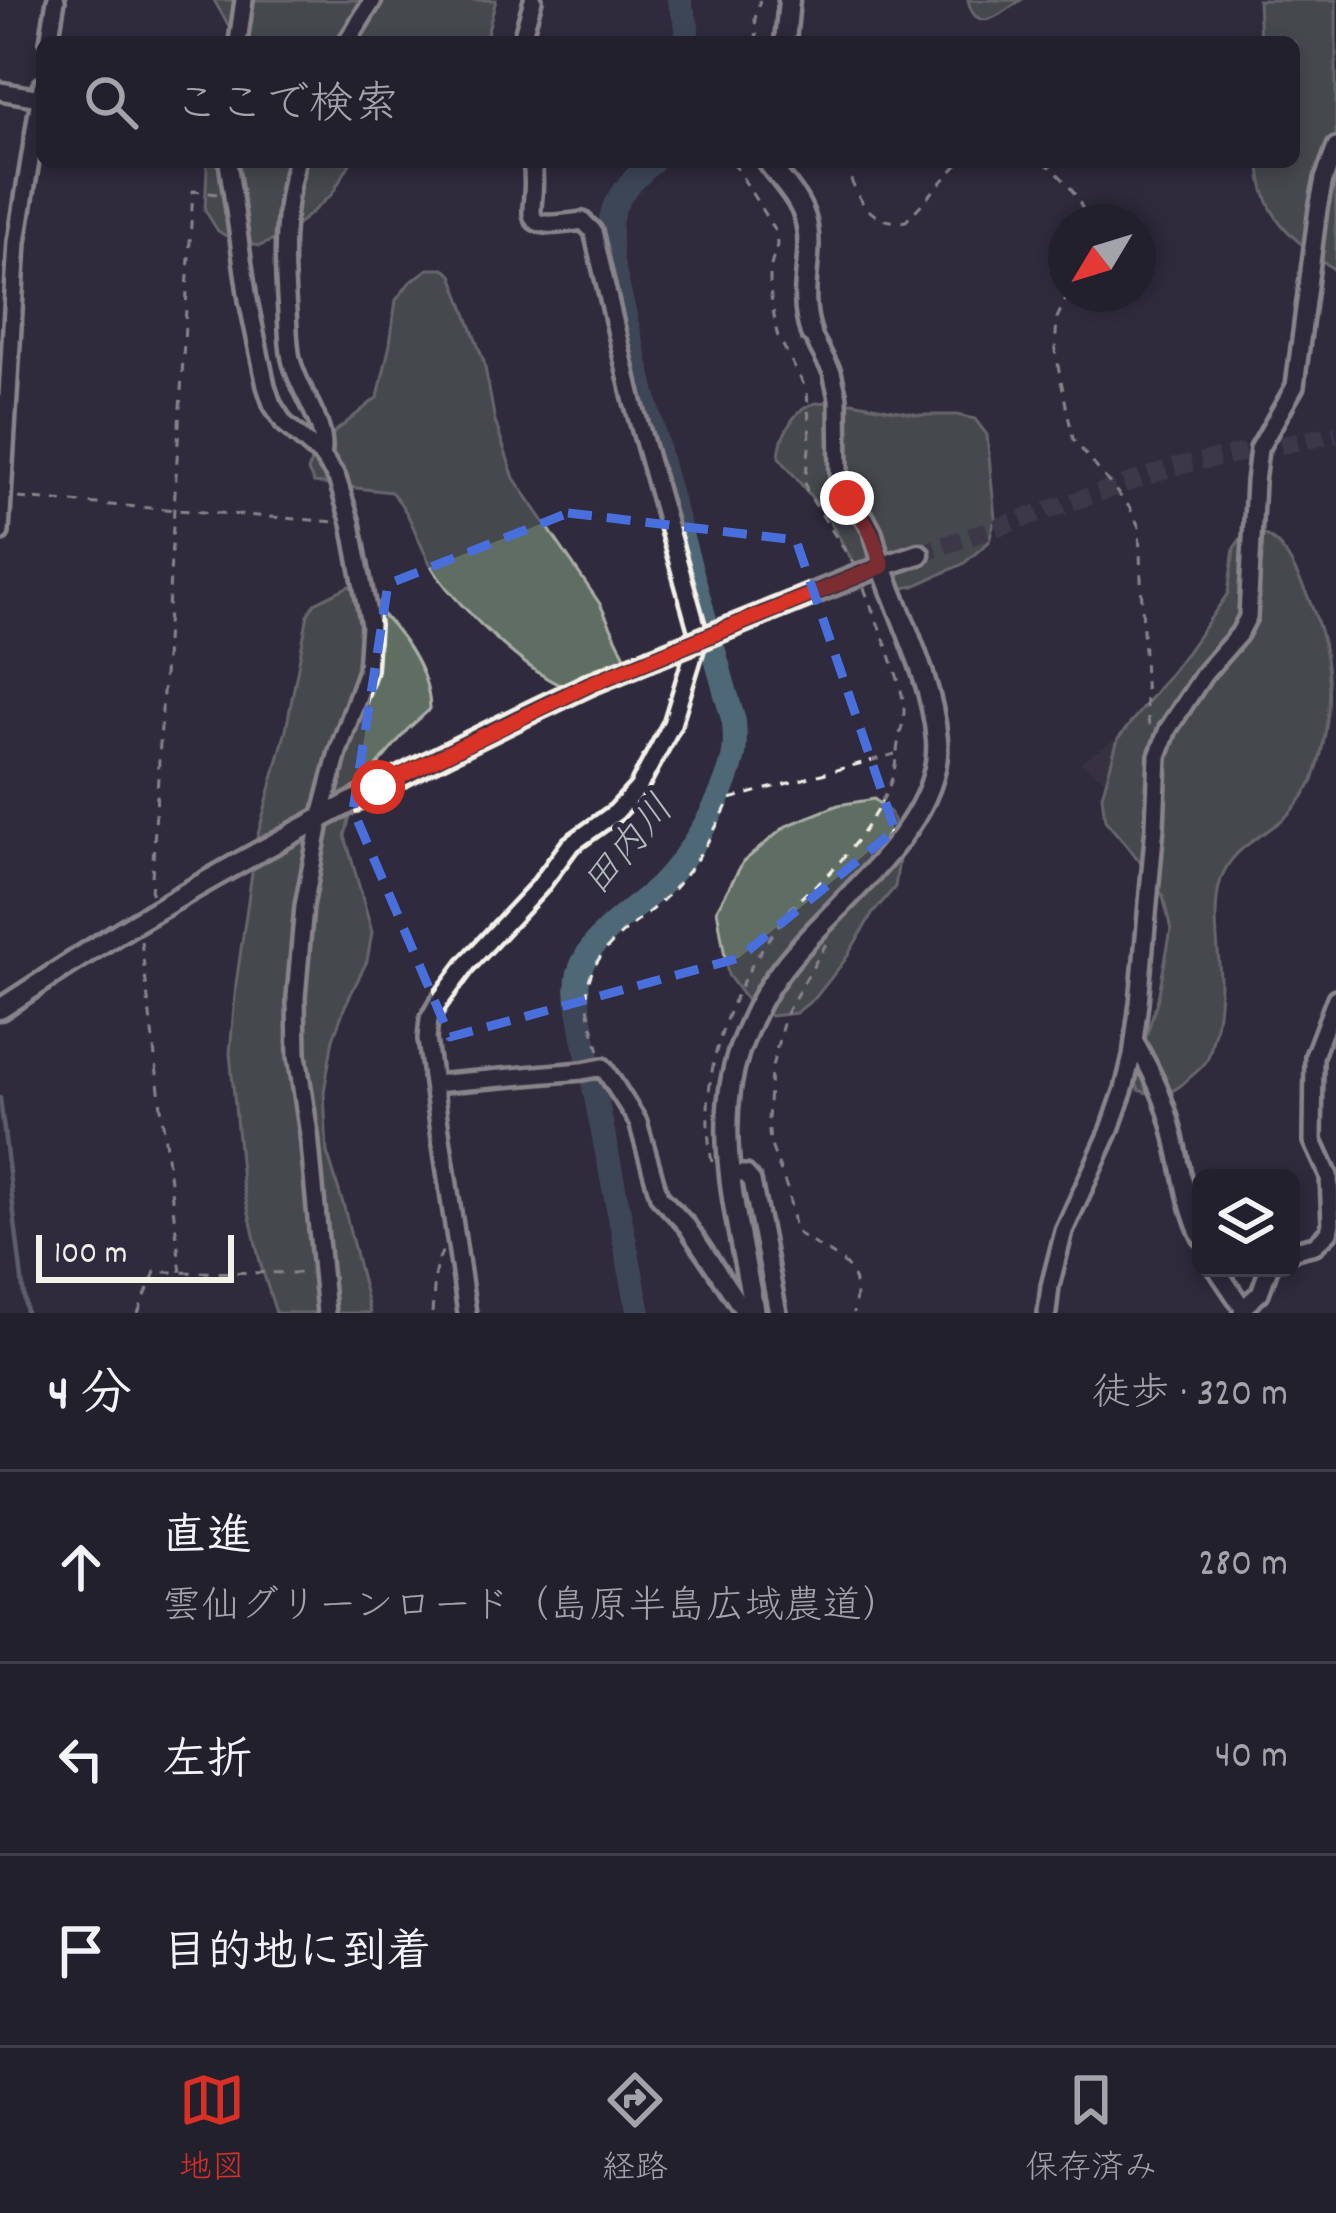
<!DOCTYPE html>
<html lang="ja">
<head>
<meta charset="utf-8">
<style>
  :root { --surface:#23202e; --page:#2f2d3a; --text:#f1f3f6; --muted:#a3a3aa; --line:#403e4a; --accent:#d93025 }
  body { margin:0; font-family:Dekko,"Klee One",sans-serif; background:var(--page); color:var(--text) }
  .controls { position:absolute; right:36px; bottom:36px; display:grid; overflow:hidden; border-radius:18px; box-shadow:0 6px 18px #0003 }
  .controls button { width:108px; height:108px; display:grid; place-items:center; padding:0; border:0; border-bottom:3px solid var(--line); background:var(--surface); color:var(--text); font:60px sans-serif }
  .compass { position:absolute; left:1048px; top:204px; width:108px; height:108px; border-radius:50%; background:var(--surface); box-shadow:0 6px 18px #0003; rotate:232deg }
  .scale { position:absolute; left:36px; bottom:30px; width:198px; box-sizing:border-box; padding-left:12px; border:6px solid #f4f1e8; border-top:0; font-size:33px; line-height:42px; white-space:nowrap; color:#f4f1e8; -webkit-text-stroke:9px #2f2a3d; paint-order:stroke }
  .stop { position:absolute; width:36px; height:36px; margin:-27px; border:9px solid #d93025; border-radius:50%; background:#fff }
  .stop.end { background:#d93025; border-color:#fff; box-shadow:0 3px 12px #0008 }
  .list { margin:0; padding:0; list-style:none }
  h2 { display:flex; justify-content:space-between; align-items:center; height:156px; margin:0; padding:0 48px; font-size:51px }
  h2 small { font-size:39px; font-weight:400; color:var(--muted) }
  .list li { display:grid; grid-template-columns:78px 1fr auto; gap:36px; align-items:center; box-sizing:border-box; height:192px; padding:0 48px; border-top:3px solid var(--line) }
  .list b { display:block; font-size:45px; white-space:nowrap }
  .list p { margin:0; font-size:39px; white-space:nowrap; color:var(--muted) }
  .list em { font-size:39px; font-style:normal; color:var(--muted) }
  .icon { flex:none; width:66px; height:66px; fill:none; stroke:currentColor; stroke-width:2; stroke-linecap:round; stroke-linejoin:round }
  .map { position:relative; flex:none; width:1336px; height:1313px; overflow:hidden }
  .search { position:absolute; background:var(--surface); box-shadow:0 6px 18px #0003; left:36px; right:36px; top:36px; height:132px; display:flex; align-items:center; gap:30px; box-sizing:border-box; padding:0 42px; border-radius:18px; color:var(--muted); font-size:45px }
  .sheet { height:732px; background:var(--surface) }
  nav { display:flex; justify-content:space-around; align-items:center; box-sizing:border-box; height:168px; border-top:3px solid var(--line); background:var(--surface); font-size:33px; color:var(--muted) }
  nav a { display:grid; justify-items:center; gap:6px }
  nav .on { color:var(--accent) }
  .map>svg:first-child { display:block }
  .built { fill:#423a47 }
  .green { fill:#5f6d62; stroke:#aaafa5; stroke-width:3 }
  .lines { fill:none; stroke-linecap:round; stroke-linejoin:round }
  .stream { stroke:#919ea5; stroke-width:4.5 }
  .river { stroke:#4f6778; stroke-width:24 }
  .tertiary-tunnel { stroke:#4d4857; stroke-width:18; stroke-dasharray:18 9; stroke-linecap:butt }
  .minor-casing { stroke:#f4f1e8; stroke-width:24 }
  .tertiary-casing { stroke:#f4f1e8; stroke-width:27 }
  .path { stroke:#f4f1e8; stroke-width:3; stroke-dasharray:9 9; stroke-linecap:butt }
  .minor { stroke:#2f2a3d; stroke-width:15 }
  .tertiary { stroke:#2f2a3d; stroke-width:18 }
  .tertiary-bridge-casing { stroke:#f4f1e8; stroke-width:27; stroke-linecap:butt }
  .tertiary-bridge { stroke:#2f2a3d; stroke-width:18 }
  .route { stroke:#d93025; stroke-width:15 }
  .marked { fill:none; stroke:#486fdb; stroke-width:9; stroke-dasharray:24 15; stroke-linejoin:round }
  .labels { text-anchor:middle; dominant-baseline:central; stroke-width:10; stroke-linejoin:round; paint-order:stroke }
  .water-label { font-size:39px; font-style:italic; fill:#b2babb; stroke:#2f2a3d }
</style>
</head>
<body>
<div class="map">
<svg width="1336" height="1313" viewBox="0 0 1336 1313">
  <rect width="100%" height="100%" fill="#2f2a3d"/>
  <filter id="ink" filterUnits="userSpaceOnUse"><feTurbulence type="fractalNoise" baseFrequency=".00833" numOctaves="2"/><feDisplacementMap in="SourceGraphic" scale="24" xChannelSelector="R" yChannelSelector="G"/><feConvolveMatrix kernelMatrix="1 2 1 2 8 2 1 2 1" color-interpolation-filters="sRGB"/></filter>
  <g filter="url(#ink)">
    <path class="built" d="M1130,729L1116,789L1080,762Z"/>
    <path class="green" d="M214,0H496L485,42H231L230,28Z
      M968,0H1021C1002,13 976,37 968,0Z
      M1258,0H1336V271C1294,239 1261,218 1260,162H1294V42H1260Z
      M205,162H351L332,194L286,235L260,246L236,242L218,231L205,210L207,168Z
      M428,269H444L452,275L484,362L495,421L514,478L600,604L629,665C619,681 603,692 583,692C542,690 457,606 435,572C418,546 413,514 391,492L314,483L308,471L315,448L378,397L390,344L396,300L410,282Z
      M852,402L920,415H957L975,419L987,435L995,518L989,542L963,564L914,586L887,591L853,562L827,516L779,457C780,445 782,438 788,427C803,398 822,402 852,402Z
      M1246,531C1278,531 1288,557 1301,582C1335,649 1336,713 1313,781C1304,796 1292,813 1278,823C1256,840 1231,850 1221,879C1211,912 1219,947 1220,980C1220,1001 1218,1022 1212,1043C1212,1045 1208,1058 1207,1060C1203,1067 1194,1074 1188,1079C1172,1095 1159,1098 1139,1090L1134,1075L1158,998L1171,930L1163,896L1138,859L1105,820L1102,795L1118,739L1187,652L1228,593L1234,548Z
      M349,586C387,612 429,661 430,709L408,729L366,779L351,812L345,836L372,932L367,961L345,1006L333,1039L324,1092L327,1152L344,1207L370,1313H276L260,1262L242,1182L230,1053L236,984L257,838L286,730L308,614L315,603Z
      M874,799L891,813L901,846L895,887L872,914L845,960L816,997L796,1013L771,1016L748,1002L728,975L717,909L743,862L786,826L838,805Z"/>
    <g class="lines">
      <path class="stream" d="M0,1098L26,1313"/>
      <path class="river" d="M679,0L687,26V42
        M639,1313L584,1037C581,1017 574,994 579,973C590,935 633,911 660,886C690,856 723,800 733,759C736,747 735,734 734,722L663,471L612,263C605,209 613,199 652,162"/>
      <path class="tertiary-tunnel" d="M919,554L1177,466L1336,434"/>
      <defs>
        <path id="minor" d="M49,42L56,0
          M238,42L244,0
          M347,42L373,0
          M521,42L533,0
          M0,91L40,98
          M228,162L248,300L266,386L272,404L284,423L322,456L337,478L351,523L370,625L367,670L338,752L321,817L304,906L296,997L297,1055L309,1134L326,1313
          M296,162C282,215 283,258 287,312C288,327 288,344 291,359C298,391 329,425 322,456
          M811,333L832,372L838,398L839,476L847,498L866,519L873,532L882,566
          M0,532L17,242L42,86
          M1135,1042C1153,1074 1166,1101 1174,1137C1182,1170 1186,1206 1201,1237
          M433,1084L582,1071L603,1067L638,1122L659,1196L687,1226L745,1313
          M731,1174H746L752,1181L778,1313
          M1291,1251L1315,1245L1329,1232L1331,1223L1329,1176L1313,1141L1314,1056L1336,998
          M1216,1268L1243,1308
          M467,1313L433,1084L427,1039L429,1019L438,1003L467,964L539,887L570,845L616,812L638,788L672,724L699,636L633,402L593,231L583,221C507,232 541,215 532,162
          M1047,1313L1050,1286L1064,1231L1109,1132L1124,1089L1132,1056L1139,1003L1155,826L1158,756L1168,729L1204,674L1239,634L1248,617L1255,482L1259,449L1295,386L1318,209L1324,179L1336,147
          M1242,1313L1243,1308L1260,1293L1269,1268"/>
        <path id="tertiary" d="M785,42L789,0
          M768,162C781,180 798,196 805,218C816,257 796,289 811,333
          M874,569L919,554
          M0,1009C47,979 92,948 140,920C286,833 437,756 590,684
          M754,1313C740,1229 711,1134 739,1051C748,1026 760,998 776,977C823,909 944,830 937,740C932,681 902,622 882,566"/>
      </defs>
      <use href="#minor" class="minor-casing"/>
      <use href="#tertiary" class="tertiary-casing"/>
      <path class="path" d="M757,42L755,19L760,0
        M733,162L776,233L777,245L770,269V291L777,334L807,391L810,440L805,482L807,492L853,563
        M845,162C855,194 867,226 906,221L960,162
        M1044,162C1064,177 1081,198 1087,222
        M1068,294L1057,318L1055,351L1073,439L1130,508L1139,527L1146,706L1150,732
        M18,498L337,522
        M151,894L193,191L217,194
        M141,941L181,1273
        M826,944L785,1015L771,1071L768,1121L770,1143L788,1191L795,1231C829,1258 867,1258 853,1313
        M599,1051C595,1036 590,1021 588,1006C580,950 639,926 671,892C696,865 715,831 730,799L895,754
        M712,1162C694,1066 737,970 800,899C810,888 824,880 834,868C856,844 878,813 890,784C896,769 896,754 899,738C901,730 904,720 904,711C905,685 874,616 864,588
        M138,1313L155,1272L309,1273
        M432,1313L436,1265L443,1250"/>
      <use href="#minor" class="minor"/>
      <use href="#tertiary" class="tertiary"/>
      <defs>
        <path id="tertiary-bridge" d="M590,684L869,571"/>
      </defs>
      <use href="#tertiary-bridge" class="tertiary-bridge-casing"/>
      <use href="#tertiary-bridge" class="tertiary-bridge"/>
    </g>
  </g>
  <g class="lines" filter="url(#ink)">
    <path class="route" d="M378,787L590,684L882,566C874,536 868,522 847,498"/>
  </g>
  <path d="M0 0H1336V1313H0ZM568,513L796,540L895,830L739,958L450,1037L353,810L388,584Z" fill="#2f2a3d" fill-opacity=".55" fill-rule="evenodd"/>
  <path class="marked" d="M568,513L796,540L895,830L739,958L450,1037L353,810L388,584Z"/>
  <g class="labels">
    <g class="water-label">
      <text transform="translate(631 848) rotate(-50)">田内川</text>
    </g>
  </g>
</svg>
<div class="controls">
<button><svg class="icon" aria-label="layers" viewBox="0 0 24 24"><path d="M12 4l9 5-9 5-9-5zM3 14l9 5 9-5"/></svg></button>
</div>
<svg class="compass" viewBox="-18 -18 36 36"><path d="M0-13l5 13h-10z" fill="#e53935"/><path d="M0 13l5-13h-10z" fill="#a3a3aa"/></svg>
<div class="scale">100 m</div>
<div class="stop" style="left:378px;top:787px"></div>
<div class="stop end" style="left:847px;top:498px"></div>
<div class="search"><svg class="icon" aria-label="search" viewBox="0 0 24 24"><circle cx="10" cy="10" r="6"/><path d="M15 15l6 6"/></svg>ここで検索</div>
</div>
<section class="sheet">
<h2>4 分<small>徒歩 · 320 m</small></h2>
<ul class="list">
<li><svg class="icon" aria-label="ahead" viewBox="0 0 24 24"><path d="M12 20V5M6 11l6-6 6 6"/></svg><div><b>直進</b><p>雲仙グリーンロード（島原半島広域農道）</p></div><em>280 m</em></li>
<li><svg class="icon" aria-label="left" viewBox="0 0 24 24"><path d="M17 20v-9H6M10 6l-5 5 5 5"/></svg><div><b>左折</b></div><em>40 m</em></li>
<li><svg class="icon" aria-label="arrive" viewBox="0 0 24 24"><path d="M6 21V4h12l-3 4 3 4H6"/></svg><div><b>目的地に到着</b></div></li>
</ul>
</section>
<nav>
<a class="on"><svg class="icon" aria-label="map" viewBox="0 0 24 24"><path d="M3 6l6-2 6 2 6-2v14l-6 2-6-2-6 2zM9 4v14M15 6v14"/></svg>地図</a>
<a><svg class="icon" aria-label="directions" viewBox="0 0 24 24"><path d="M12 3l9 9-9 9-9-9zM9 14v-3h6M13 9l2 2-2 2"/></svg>経路</a>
<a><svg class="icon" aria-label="saved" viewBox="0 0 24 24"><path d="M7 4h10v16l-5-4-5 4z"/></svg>保存済み</a>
</nav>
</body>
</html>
